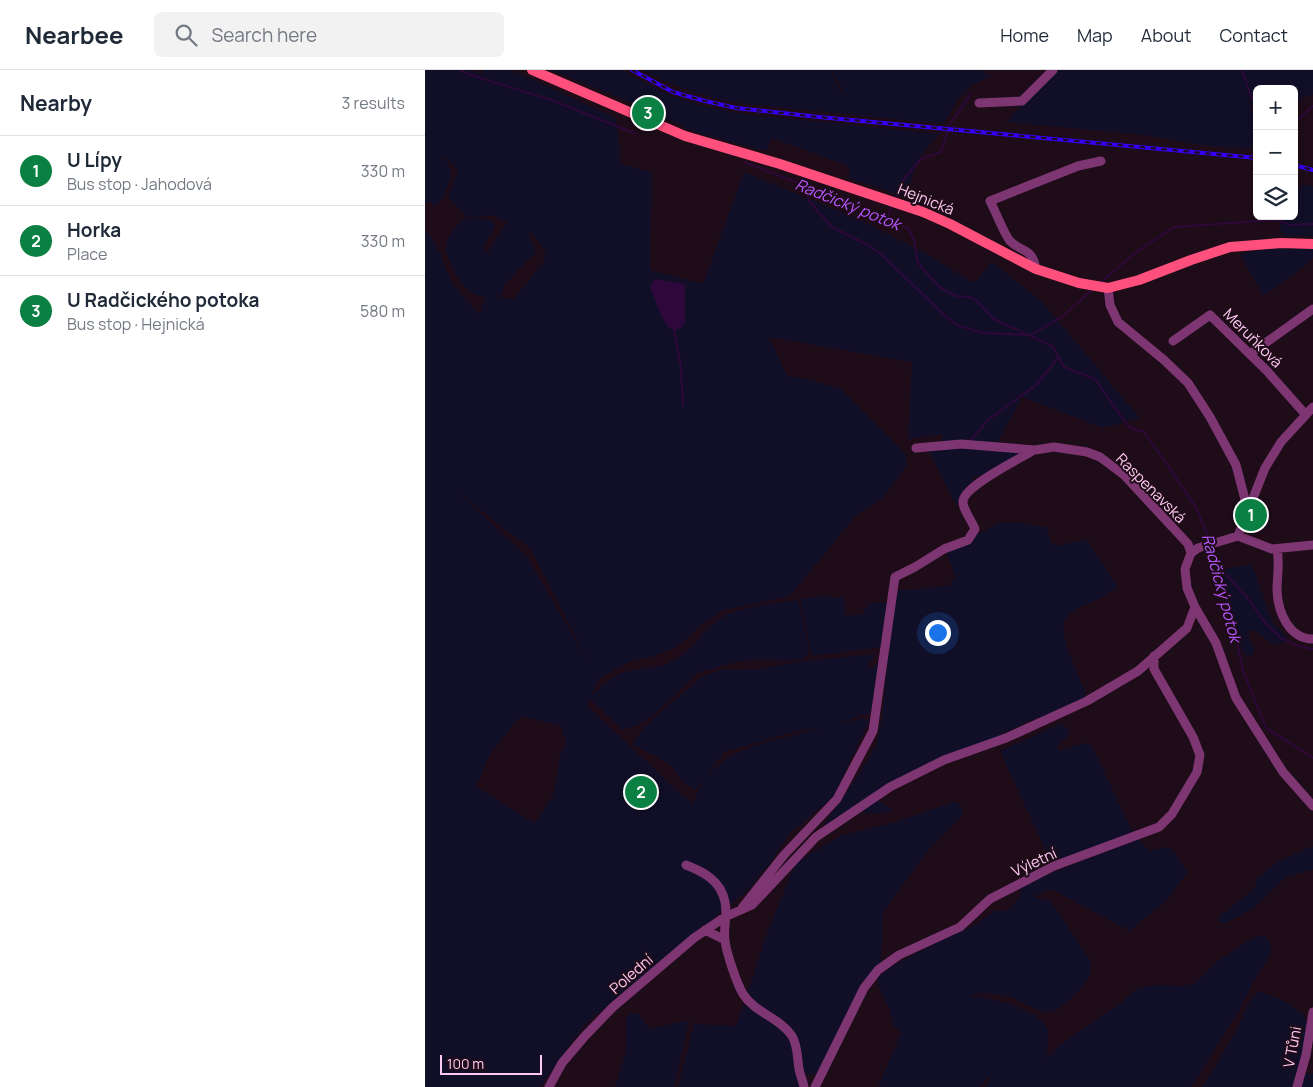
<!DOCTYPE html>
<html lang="en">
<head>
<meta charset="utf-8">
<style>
  :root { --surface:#fff; --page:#f2f2f3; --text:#1f2937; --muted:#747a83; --line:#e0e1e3; --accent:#0b8043 }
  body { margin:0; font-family:Manrope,sans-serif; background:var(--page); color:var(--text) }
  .controls { position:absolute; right:15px; top:15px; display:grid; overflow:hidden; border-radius:8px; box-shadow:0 2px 8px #0003 }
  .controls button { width:45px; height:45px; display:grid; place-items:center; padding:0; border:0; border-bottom:1px solid var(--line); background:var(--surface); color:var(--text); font:25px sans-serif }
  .scale { position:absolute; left:15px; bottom:12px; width:102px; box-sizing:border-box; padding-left:5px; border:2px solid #ffc8f2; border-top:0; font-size:14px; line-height:18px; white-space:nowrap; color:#ffc8f2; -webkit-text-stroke:4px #1e0c19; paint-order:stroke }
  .you { position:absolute; left:512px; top:562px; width:18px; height:18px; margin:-12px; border:4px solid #fff; border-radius:50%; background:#1a73e8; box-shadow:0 0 0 8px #1a73e833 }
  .badge { display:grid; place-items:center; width:32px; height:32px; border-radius:50%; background:var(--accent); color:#fff; font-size:16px; font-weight:700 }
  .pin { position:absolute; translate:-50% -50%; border:2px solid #fff; box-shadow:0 1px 5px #0006 }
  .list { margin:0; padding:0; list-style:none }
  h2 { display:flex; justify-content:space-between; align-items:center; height:65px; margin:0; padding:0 20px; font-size:21px }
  h2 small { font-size:16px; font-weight:400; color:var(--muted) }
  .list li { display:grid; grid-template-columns:32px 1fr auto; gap:15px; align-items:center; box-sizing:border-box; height:70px; padding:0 20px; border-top:1px solid var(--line) }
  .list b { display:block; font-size:19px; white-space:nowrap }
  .list p { margin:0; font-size:16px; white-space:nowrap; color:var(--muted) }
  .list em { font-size:16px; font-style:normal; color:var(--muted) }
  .icon { flex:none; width:28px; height:28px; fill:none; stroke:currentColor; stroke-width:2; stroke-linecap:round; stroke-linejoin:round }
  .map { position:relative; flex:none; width:888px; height:1017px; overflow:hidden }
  header { display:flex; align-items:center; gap:30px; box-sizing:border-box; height:70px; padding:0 25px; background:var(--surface); border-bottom:1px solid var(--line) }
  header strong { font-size:24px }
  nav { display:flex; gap:28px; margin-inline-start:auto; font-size:18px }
  .search { width:350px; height:45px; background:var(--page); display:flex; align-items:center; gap:12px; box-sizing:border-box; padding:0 18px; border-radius:8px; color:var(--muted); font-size:19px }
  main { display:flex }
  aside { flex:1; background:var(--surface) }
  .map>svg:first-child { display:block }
  .green { fill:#110f28; fill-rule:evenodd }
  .water { fill:#2e083a }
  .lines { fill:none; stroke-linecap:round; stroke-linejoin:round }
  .stream { stroke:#2e083a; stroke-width:2 }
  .minor { stroke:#7d3672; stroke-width:9 }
  .major { stroke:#ff4f7d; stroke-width:10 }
  .rail-casing { stroke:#3500f3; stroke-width:4 }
  .rail { stroke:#1e0c19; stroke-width:2; stroke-dasharray:5.5; stroke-linecap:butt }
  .labels { text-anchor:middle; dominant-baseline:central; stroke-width:4; stroke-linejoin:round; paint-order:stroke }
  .street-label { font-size:15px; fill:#ffc8f2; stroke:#1e0c19 }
  .water-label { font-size:16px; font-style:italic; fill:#b856ff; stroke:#1e0c19 }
</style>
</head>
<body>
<header>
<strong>Nearbee</strong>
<div class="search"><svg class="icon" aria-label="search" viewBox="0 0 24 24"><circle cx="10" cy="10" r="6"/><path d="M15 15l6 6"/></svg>Search here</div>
<nav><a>Home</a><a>Map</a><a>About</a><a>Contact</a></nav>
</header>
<main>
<aside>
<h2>Nearby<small>3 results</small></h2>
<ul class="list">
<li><span class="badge">1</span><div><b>U Lípy</b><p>Bus stop · Jahodová</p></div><em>330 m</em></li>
<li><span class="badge">2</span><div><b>Horka</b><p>Place</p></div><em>330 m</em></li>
<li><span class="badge">3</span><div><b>U Radčického potoka</b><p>Bus stop · Hejnická</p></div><em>580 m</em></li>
</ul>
</aside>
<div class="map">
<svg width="888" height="1017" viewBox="0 0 888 1017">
  <rect width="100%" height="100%" fill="#1e0c19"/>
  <path class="green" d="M0,0H46L57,4L59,0H86L191,48L196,94L227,102L225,200L278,214L319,102L433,149L498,182L549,213L567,192L616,231L715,348L678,358L595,326L596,329L572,374L517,373L518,364L483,369L487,292L344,267L363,308L365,306L378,308L416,319L482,386L481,396L458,428L432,444L365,526L299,540L275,556L266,565L249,578L227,587L207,591L200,594L174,609L166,626C177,618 185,606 200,602C215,598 234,599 248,591C267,581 276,562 293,550C310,536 351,534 373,530L384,580L382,585L377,589L356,591L348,589L315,591L272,603L234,640L220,651L211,656L197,660L165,629L162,636L267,734L280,708L271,720C255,714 254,702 242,693C231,685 219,681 207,674L222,654L277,607L295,600L333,599L379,591L451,584L442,597L446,598L453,594L446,641L442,645H436L413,654L439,648L444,651L408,727L364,764L347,790L323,820L159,955L115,1017H0V158L11,175L28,215L55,244L60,227C33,223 31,202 20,180C23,167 29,157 39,149C50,149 59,147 69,152L70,157L57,179L63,182L82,152L67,145L43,148L23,127L33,101L23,89L15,87L22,91L27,105L18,127L11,136L8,135L6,131L0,134ZM103,162L108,164L121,183L115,203L117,194L88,230L73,226L76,225L80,214L111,182ZM230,209L260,214V251ZM31,420L92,469L104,476L164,593L102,487ZM96,646L136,656L141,673L135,686L129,723L110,753L51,717L66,682ZM395,658C366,668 332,671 304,687C297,692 290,699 282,704L299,682L371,661Z
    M127,0H196L246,26L278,36L310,43L515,64C493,83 488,101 481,128L459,119L425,109L423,96L347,68L341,81L270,62L223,40Z
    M217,0H406L414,19L421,26L407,0H555L566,7L548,14L533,29L519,54L312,33C278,26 247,17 217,0Z
    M629,0H880L883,1L888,0V24L869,32V19H832V43L822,26L828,44L832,51V75L821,79L797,77L761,73L721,65L581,52Z
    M878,114L888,117V166H859L855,160L857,146H869V128Z
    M876,178H888V187L880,196L838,226L815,184L840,179Z
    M539,377L595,382L594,386L558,406L554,405L549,408L542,417L531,435L503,379Z
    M592,452L621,457L626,473L631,476L661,469L693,517C686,521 680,526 673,529C662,535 648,538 640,550C632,562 655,610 661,623L658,629L647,638L640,646L630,650L613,647L573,666L551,679L511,696L451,728L468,741L448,744L435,741L402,758L400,753L435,703L452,673L458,642L463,586L471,521L525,516L530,506L522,483L572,453Z
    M827,494L847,552L862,567V571L851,575C840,570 834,562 825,559L823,564L829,578L828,585L822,586C808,576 799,519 795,500Z
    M400,525L410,528L419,527L420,546L438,544L444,533L463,532L458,577L387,586L375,529Z
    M636,653L641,657L645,664L632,675L634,681L658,673L667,676L707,761L706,763L631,792L624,786L619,777L575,681Z
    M528,732L533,733L538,740L537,745L504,779L458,842L456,892L433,923L393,1001L390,1005H382L378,1003L374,975L332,936L322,924L341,866L370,794L406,771L418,765L471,752Z
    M715,769C725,785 727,780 742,777L747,779L762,802L744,828L705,861L626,819L608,827C613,829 621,829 626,832C629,834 665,889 666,893C671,908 640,936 628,941C615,946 595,929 582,926C571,923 554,923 544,925L583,933L610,945L620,954L623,962L622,988L635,975L694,934L713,918L729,915L756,916L768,914L793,891L829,867L841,866L846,875V883L828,912L814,941L766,1017H560L566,1006L561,1008L555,1017H453L476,963L469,957L465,941L452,913L454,906L471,894L534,861L548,857L569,841L584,840L594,828L596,818L626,803Z
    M888,776V799L860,808L826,840L801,853L793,852L794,847L830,818L832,808L852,792Z
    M833,922C843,923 853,928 862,933C868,937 877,941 880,948C887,962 874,1002 869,1017H777C788,999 800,981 810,963C817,950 821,931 833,922Z
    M318,936H321C333,944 360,956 365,970C370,985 370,1002 375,1017H253L269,954L311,956Z
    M207,943L213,944L225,959L264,950L249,1017H190L201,982V947Z
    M888,1003V1017H876L880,1004Z"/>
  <path class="water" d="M230,209L260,214V251L257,257L249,261C236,254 231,230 225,216Z"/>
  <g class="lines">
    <path class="stream" d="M35,0L43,4L129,31L211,64
      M817,0L826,26L832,34
      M869,53L888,36
      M869,77V96
      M319,92L445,141L460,152L471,153L483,158L489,170L493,193L514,217L531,226L544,227L551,230L569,249L627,276L639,297L670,309L700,352L706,358L719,362L740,391L770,436L785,470
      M381,116L384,131L407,157L443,175L457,185L519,245L534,256L559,263L606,265L638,246L668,219
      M470,129L479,109L496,89L516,82L525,54L546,24
      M460,152L467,136
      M675,213L710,183L749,157L852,150L865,155L888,154
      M249,261L256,297L258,335
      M544,372L563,350L611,315L633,288
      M788,477L802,525L818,601L841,658L888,688
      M795,498L824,530L841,554L856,568L873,576L888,579"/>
    <path class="minor" d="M554,33L597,31L628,0
      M611,199C607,177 597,183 585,171C579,164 570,140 565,131L653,96L676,91
      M683,218L685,235L693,252L739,290L763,313L785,347L811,395L823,441
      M748,271L785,245L842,301L881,345
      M825,284L888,239
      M491,378L536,374L610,380L629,377L662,382L675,387L699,405L763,474L766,483L760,499L762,518L770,537L791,573L811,628L858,702L888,736
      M813,466L840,398L856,372L888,337
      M852,479C855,494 852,506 852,521C853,542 864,569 888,569
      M766,483L773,478L813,466L847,479L888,475
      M261,795C279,802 296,811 300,832C303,844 298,858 300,870C301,882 312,914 318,924C330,943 354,947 367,966C373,976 372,987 374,999C375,1005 378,1011 379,1017
      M317,838L359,785L412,729L448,661L470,507L490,497L519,479L543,470L550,459C547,451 537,438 538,431C540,415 595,389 609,380
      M280,860L300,870
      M124,1017L137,993L160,966L188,937L269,868L300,847L327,835L391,767L465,717L519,690L581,668L662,631L713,601L762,558L770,537
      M390,1017L439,918L453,900L474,885L535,857L565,829L629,796L734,757L747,744L772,702L775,685L768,667L729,599V586
      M872,1017L881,985L888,942"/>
    <path class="major" d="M107,0L260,66L355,94L498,142L525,154L611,199L654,213L683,218L714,210L766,190L805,177L856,173L888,174"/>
    <defs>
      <path id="rail" d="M207,0L248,22L280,31L311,38L394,47L832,88
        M869,95L888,100"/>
    </defs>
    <use href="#rail" class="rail-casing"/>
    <use href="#rail" class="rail"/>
  </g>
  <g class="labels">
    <g class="street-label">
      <text transform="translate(501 129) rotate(22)">Hejnická</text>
      <text transform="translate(828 268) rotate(45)">Meruňková</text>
      <text transform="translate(726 418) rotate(45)">Raspenavská</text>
      <text transform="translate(609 792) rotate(-25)">Výletní</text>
      <text transform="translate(206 904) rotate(-41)">Polední</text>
      <text transform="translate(867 977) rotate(-79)">V Tůni</text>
    </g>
    <g class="water-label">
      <text transform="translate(423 134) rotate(22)">Radčický potok</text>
      <text transform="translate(797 518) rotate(75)">Radčický potok</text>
    </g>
  </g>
</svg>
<div class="controls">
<button>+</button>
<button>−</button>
<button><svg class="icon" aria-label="layers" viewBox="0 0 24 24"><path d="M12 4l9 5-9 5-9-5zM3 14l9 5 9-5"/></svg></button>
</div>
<div class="scale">100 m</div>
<div class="you"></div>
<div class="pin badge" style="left:826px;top:445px">1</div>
<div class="pin badge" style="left:216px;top:722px">2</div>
<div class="pin badge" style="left:223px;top:43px">3</div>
</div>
</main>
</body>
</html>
